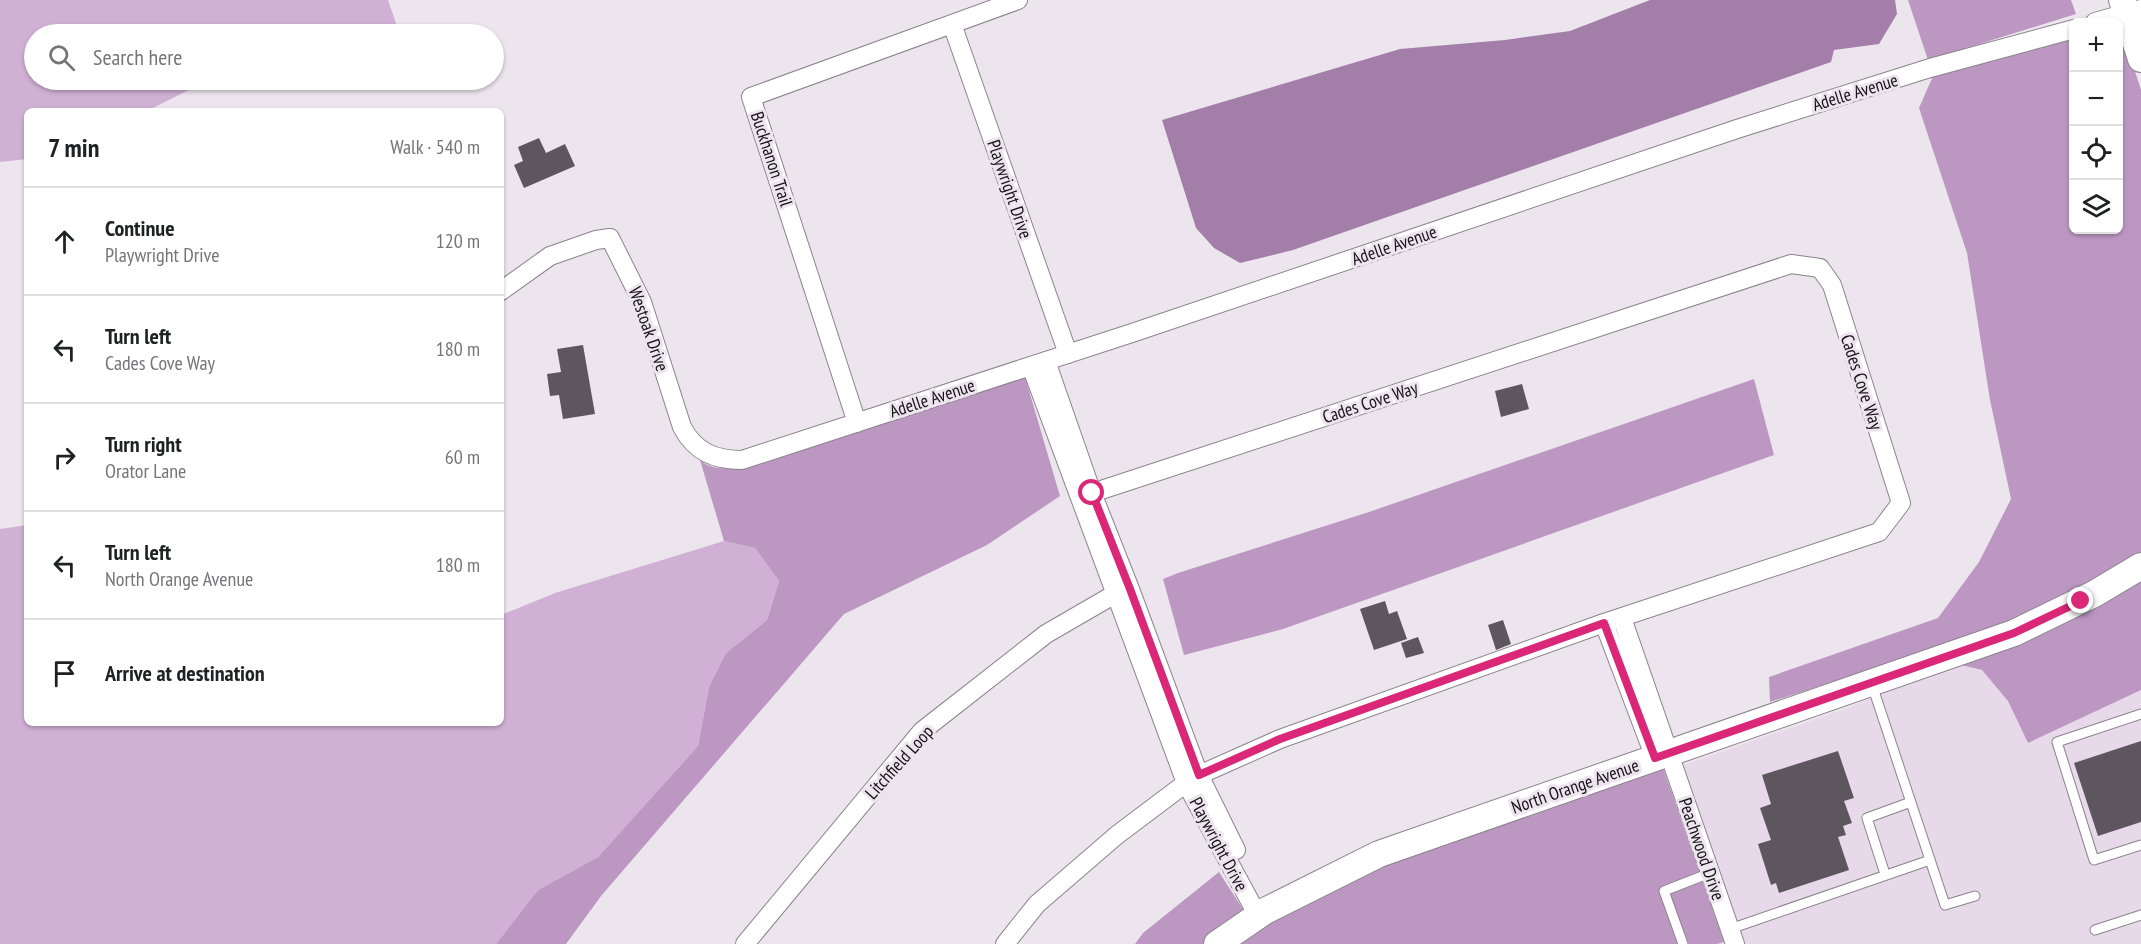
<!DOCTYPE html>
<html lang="en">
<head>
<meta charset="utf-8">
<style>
  :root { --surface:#fff; --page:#f6f6f6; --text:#202124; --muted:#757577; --line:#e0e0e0 }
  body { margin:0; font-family:"PT Sans Narrow",sans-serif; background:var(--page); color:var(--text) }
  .controls { position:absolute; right:18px; top:18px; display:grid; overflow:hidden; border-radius:9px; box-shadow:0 2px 4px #0004 }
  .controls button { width:54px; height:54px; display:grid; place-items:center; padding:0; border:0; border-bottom:2px solid var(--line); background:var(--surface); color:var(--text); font:30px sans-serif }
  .stop { position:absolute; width:18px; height:18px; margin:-14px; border:4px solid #db2777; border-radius:50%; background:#fff }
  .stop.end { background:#db2777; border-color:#fff; box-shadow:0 2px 6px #0008 }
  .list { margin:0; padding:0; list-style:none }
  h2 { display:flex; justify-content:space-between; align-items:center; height:78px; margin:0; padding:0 24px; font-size:26px }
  h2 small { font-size:20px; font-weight:400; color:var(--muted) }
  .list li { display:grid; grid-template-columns:39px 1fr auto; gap:18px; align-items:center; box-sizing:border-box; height:108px; padding:0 24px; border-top:2px solid var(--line) }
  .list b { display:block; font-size:22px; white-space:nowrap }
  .list p { margin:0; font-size:20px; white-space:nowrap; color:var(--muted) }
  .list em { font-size:20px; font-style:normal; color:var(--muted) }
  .icon { flex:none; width:33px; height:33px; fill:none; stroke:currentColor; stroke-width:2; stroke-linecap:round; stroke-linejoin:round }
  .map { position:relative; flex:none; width:2141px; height:944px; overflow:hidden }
  .search { position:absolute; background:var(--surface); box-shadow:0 2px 4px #0004; left:24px; top:24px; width:480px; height:66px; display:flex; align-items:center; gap:15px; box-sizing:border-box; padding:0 21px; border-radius:33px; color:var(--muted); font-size:22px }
  .panel { position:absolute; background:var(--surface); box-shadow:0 2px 4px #0004; left:24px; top:108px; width:480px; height:618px; border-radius:9px }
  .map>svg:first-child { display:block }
  .built { fill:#e7d9e9 }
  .green { fill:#d0b1d5 }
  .forest { fill:#bc97c2 }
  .water { fill:#a27ea8 }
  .building { fill:#5d565e }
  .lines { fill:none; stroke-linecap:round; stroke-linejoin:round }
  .lane-casing { stroke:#8b838c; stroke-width:11 }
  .street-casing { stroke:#8b838c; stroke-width:20 }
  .secondary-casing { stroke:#8b838c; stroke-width:28 }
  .lane { stroke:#fff; stroke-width:9 }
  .street { stroke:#fff; stroke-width:18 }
  .secondary { stroke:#fff; stroke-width:26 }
  .route { stroke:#db2777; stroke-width:8 }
  .labels { text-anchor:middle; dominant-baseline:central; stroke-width:6; stroke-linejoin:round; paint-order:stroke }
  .street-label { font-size:18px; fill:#151216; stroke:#ede5ee }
</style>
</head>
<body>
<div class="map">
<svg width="2141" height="944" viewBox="0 0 2141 944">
  <rect width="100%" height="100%" fill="#ede5ee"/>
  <path class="built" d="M1953,663L1982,670L2008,701L2028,743L2141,690V944H1745L1683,765L1851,707L1915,676Z"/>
  <path class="green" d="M0,0H388L397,26L393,34H34V80H209L147,111H27V159L0,162Z
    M27,525V723H501V615L555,593L724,541L755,548L779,581L767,620L726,653L709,687L698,746L598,857L538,890L496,944H0V529Z"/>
  <path class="forest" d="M1908,0H2071L2076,14L1928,60Z
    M2120,24L2141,90V556L2011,625L1770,702L1769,677L1938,618L1979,562L2011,499L1990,400L1967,253L1919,108L1933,76L2073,37L2074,230H2118Z
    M1025,377L1060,496L987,545L844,614L601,896L566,944H496L538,890L598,857L698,746L709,687L726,653L767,620L779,581L755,548L724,541L700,460C710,470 730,469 745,468Z
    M1754,379L1774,455L1283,629L1184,655L1163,579L1178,573L1369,512Z
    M2141,576V690L2028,743L2008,701L1982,670L1953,663Z
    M1662,765L1724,942L1717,944H1232L1263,924L1382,862Z
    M1219,872L1246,914L1203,944H1135L1143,933Z"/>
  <path class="water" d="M1650,0H1895L1897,14L1879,44L1834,50L1831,62L1293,250L1240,263L1214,248L1196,228L1162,120L1400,49L1505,40L1570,31Z"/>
  <path class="building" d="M539,138L546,153L565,144L575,166L524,188L514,165L523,161L518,147Z
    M583,345L595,414L563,419L559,395L550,396L547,374L561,372L557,349Z
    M1522,384L1529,409L1501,417L1495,391Z
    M1385,601L1389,614L1397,611L1407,639L1374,650L1360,609Z
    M1503,620L1511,644L1496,650L1488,625Z
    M1418,637L1424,653L1406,658L1401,643Z
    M2141,741V822L2098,836L2074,763Z
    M1838,751L1854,798L1844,801L1852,823L1843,826L1846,835L1838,837L1849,870L1779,893L1776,883L1771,885L1758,844L1771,840L1760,808L1771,804L1762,775Z"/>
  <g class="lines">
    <defs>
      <path id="lane" d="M1872,685L1945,905L1975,896
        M2141,714L2057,742L2094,860L2141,845
        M1885,874L1867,818L1911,802
        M1730,929L1930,860
        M2095,930L2141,915
        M1683,944L1664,891L1710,873"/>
      <path id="street" d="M2095,22L2141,9
        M952,24L1068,354
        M501,291L550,256L596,240L610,238L642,302L682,427C695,452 715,460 742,460L1132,333L1737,129L1930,68L2074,29
        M1046,361L1092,493L1130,589L1199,775L1236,850
        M1031,366L1186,783L1258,916
        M857,423L751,97L1018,0
        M1092,493L1791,264L1820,268L1832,285L1901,503L1879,532L1604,623L1280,739L1199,775
        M1622,618L1735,944
        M1604,623L1655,758
        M745,944L922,731L1046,634L1115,594L1124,591
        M1005,944L1037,904L1117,835L1186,783"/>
      <path id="secondary" d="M2122,0L2141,59
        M1217,944L1265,911L1379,854L2014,633L2094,594L2141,566"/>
    </defs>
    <use href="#lane" class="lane-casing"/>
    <use href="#street" class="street-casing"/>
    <use href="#secondary" class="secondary-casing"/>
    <use href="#lane" class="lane"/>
    <use href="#street" class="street"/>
    <use href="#secondary" class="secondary"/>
  </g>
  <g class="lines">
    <path class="route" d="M1092,493L1130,589L1199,775L1280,739L1604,623L1655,758L2014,633L2081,601"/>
  </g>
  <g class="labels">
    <g class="street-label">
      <text transform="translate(1855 92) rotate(-17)">Adelle Avenue</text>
      <text transform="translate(772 159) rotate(72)">Buckhanon Trail</text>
      <text transform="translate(1010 189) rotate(71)">Playwright Drive</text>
      <text transform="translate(1394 245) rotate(-19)">Adelle Avenue</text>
      <text transform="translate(649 329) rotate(71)">Westoak Drive</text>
      <text transform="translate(1862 382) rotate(72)">Cades Cove Way</text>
      <text transform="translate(932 398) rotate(-18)">Adelle Avenue</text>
      <text transform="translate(1370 402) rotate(-18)">Cades Cove Way</text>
      <text transform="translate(899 762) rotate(-48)">Litchfield Loop</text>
      <text transform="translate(1575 786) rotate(-19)">North Orange Avenue</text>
      <text transform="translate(1219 844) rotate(62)">Playwright Drive</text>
      <text transform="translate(1702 849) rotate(71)">Peachwood Drive</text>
    </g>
  </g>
</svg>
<div class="controls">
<button>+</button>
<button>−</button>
<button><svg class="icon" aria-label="locate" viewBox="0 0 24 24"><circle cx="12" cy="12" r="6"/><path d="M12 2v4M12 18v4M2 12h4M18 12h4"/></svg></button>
<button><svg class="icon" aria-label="layers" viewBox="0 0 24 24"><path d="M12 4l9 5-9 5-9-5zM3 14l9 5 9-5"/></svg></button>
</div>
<div class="stop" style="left:1092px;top:493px"></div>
<div class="stop end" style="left:2081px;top:601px"></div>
<div class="search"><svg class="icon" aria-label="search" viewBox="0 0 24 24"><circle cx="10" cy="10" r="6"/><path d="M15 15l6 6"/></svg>Search here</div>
<section class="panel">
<h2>7 min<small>Walk · 540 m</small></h2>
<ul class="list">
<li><svg class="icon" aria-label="ahead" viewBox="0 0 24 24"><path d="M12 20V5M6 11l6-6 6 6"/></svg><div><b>Continue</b><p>Playwright Drive</p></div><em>120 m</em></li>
<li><svg class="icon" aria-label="left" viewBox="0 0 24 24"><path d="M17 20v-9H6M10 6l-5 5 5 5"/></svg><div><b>Turn left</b><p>Cades Cove Way</p></div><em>180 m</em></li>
<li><svg class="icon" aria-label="right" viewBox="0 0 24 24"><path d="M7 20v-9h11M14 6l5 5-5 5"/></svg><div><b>Turn right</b><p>Orator Lane</p></div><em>60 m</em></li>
<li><svg class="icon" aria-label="left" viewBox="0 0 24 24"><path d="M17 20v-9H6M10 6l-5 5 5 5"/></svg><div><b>Turn left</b><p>North Orange Avenue</p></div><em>180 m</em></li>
<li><svg class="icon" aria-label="arrive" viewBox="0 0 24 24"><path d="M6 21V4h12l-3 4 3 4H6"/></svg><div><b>Arrive at destination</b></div></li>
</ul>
</section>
</div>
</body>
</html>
